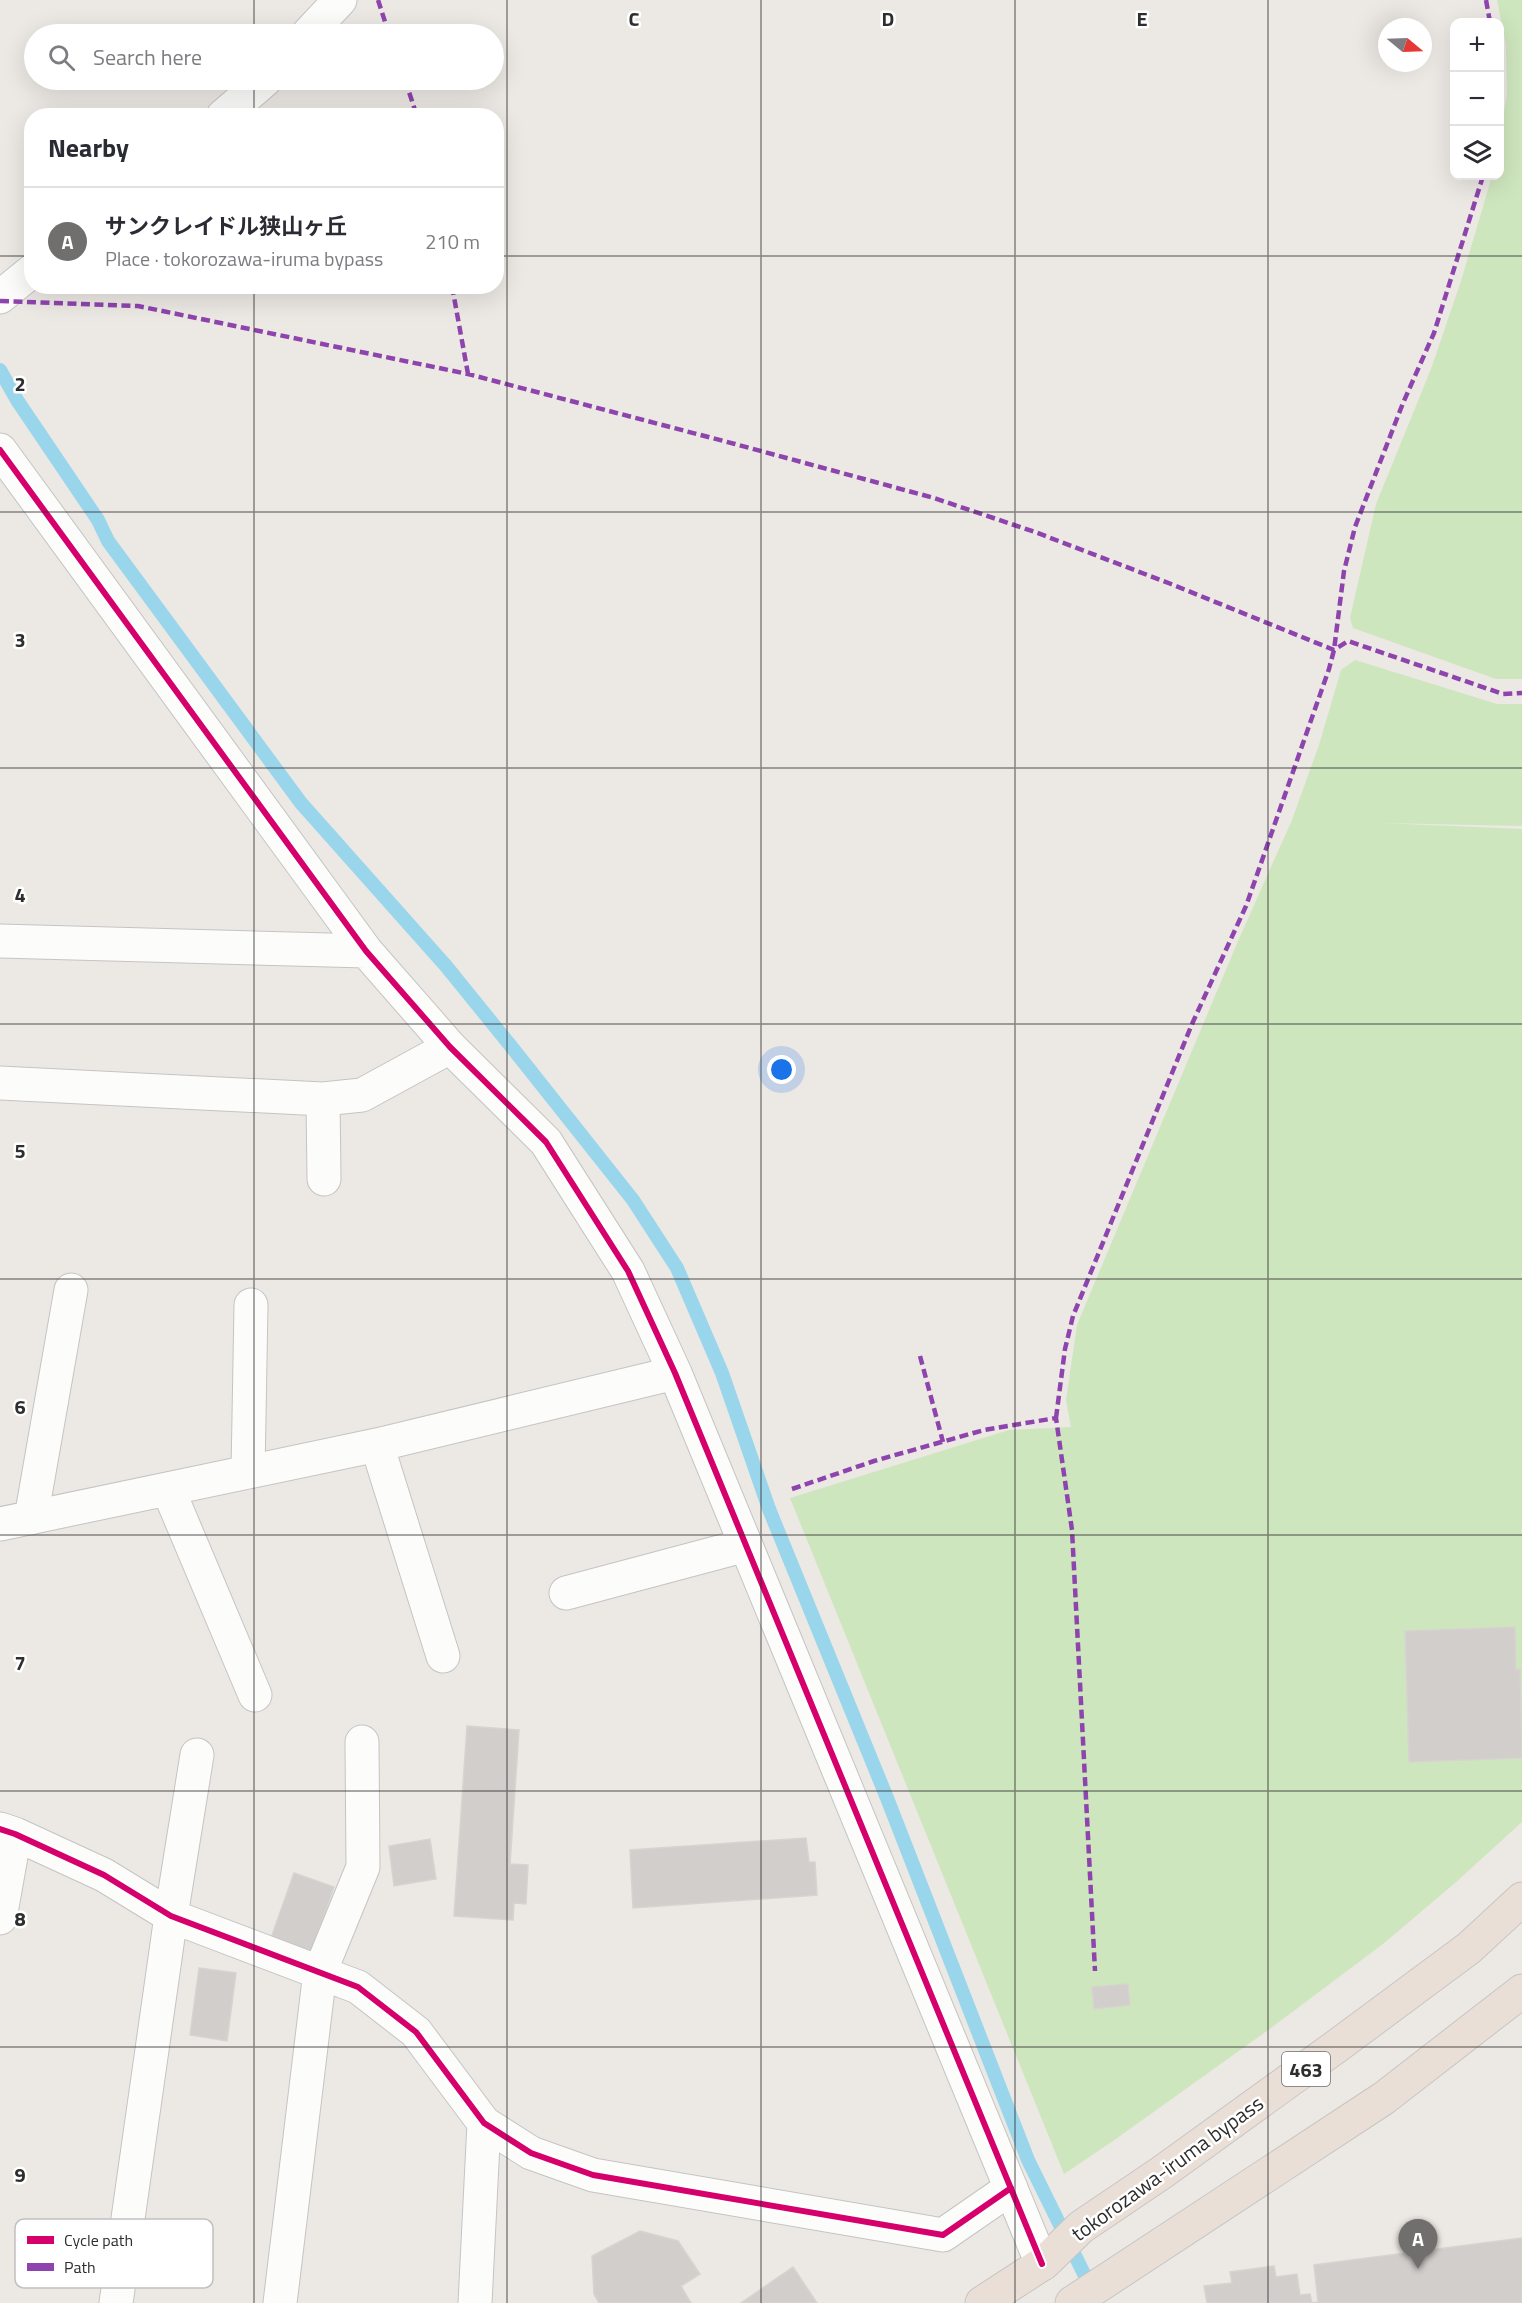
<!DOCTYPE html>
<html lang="en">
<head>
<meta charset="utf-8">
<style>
  :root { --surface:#fff; --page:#f7f7f7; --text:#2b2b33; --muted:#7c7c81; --line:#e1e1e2; --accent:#706f6e }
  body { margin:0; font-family:"Titillium Web","Noto Sans JP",sans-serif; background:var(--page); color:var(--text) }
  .controls { position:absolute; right:18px; top:18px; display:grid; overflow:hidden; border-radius:12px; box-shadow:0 6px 24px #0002 }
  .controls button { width:54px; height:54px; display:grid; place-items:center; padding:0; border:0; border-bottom:2px solid var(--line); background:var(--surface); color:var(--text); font:30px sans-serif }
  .compass { position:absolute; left:1378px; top:18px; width:54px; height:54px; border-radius:50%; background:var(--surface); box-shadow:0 6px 24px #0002; rotate:109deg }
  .you { position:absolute; left:782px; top:1070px; width:21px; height:21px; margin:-15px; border:4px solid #fff; border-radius:50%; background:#1a73e8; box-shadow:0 0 0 9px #1a73e833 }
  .badge { display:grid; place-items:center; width:39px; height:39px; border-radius:50%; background:var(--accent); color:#fff; font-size:20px; font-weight:700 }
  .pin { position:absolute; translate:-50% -50px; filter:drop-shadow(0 2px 3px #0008) }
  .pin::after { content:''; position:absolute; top:32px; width:21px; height:18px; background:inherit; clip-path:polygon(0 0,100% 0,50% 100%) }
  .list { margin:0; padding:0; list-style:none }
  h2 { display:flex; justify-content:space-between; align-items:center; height:78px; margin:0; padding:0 24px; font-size:26px }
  h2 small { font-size:20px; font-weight:400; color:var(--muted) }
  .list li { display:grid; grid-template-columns:39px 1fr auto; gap:18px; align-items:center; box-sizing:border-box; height:108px; padding:0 24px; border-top:2px solid var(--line) }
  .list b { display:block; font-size:22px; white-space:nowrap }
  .list p { margin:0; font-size:20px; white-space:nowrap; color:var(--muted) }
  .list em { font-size:20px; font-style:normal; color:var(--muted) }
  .icon { flex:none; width:33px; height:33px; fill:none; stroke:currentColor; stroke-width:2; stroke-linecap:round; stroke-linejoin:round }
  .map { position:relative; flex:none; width:1522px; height:2303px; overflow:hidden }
  .search { position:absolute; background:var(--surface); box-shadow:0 6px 24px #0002; left:24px; top:24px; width:480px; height:66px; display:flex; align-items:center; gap:15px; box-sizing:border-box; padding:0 21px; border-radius:33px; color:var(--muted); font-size:22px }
  .panel { position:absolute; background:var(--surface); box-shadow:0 6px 24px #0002; left:24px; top:108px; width:480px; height:186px; border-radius:24px }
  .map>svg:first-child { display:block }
  .green { fill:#cee6be }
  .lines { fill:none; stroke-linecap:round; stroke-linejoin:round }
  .stream { stroke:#99d6ec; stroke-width:14 }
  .building { fill:#d1cecb; stroke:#d7d4d0; stroke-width:1.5 }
  .minor-casing { stroke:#c5c4c5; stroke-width:35 }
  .highway-casing { stroke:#c6c5c4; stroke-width:35 }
  .minor { stroke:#fcfcfb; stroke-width:33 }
  .highway { stroke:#eadfd6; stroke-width:33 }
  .quiet { stroke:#8e44ad; stroke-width:4.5; stroke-dasharray:9 4.5; stroke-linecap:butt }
  .cycleway-casing { stroke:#fff; stroke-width:10 }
  .cycleway { stroke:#d6006c; stroke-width:6 }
  .grid { fill:none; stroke:#2e2e2e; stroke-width:1.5; stroke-opacity:0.55 }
  .labels { text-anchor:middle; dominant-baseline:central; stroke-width:5; stroke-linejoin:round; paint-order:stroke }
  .shield { fill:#fff; stroke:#6d6d6d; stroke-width:1.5 }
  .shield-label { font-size:20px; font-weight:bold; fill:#2e2e2e }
  .street-label { font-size:21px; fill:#2e2e2e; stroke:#fff }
  .key { fill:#fff; stroke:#c0c0c0; stroke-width:1.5 }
  .key-label { font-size:16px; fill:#2e2e2e }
  .grid-label { font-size:20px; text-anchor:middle; font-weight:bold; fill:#2e2e2e; stroke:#fff; stroke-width:5; stroke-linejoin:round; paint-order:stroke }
</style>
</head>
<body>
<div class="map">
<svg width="1522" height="2303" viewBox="0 0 1522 2303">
  <rect width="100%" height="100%" fill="#ece8e4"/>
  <path class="green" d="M1497,0H1522V679H1496L1353,628L1350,618L1376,504L1431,369L1461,281L1492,176H1500V134L1507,95L1506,45Z
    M1355,660L1497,704H1522V826L1381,823L1522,829V1822L1455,1883L1383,1944L1271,2028L1113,2141L1064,2174L790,1498L1009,1430L1071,1427L1066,1400L1077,1325L1238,941L1292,820L1319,745L1341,670Z"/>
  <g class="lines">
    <path class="stream" d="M0,370L17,400L98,520L108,541L301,803L446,966L510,1045L633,1200L677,1268L722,1373L769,1509L887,1798L1028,2160L1092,2290"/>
  </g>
  <path class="building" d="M1515,1627L1516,1670L1520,1669L1522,1758L1409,1762L1405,1631Z
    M467,1726L519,1730L510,1864L528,1865L526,1904L514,1903L513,1920L454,1916Z
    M806,1838L809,1862H815L817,1895L633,1908L630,1850Z
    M430,1839L436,1879L394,1886L389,1846Z
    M294,1873L334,1887L311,1952L271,1938Z
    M199,1968L236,1973L227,2041L190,2035Z
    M1128,1984L1130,2005L1094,2009L1092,1987Z
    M640,2231L678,2241L700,2274L681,2286L691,2303H599L594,2294L592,2256Z
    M1522,2238V2303H1207L1204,2286L1232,2283L1230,2272L1274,2266L1276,2277L1297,2274L1300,2295L1310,2294L1312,2303L1318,2302L1314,2265Z
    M793,2267L817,2303H741Z"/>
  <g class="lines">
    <defs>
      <path id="minor" d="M308,34L340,0
        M223,116L265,80
        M0,297L32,271
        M0,450L366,951L450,1047L546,1142L628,1271L675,1373L1042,2264
        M0,941L366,951
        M0,1083L323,1099L362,1095L450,1047
        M323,1099L324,1179
        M377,1445L443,1656
        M248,1472L251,1305
        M168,1489L255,1695
        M31,1518L71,1290
        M0,1524L377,1445L675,1373
        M566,1593L746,1545
        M0,1829L15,1834L104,1875L171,1916L358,1987L416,2032L484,2123L531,2153L593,2175L943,2235L1011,2188
        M0,1918L15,1834
        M116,2303L171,1916L197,1755
        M280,2303L320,1972L363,1867L362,1742
        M475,2303L484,2123"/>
      <path id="highway" d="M982,2303L1045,2262L1081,2227L1161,2173L1341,2043L1469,1948L1522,1899
        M1072,2303L1384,2098L1522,1991"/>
    </defs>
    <use href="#minor" class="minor-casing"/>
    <use href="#highway" class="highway-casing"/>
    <use href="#minor" class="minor"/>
    <use href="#highway" class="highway"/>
    <path class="quiet" d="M378,0L389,34
      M1486,0L1490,22
      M405,80L417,116
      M452,286L468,374
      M0,301L138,306L468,374L735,444L934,498L1035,532L1171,584L1334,650L1348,641L1503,694L1522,693
      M920,1356L943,1442
      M1056,1418L1065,1349L1073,1316L1192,1024L1246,906L1329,669L1334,650L1344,571L1355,527L1403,403L1434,333L1483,176
      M792,1489L874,1461L984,1430L1056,1418L1072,1530L1095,1971"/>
    <defs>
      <path id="cycleway" d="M0,450L366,951L450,1047L546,1142L628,1271L675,1373L1042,2264
        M0,1829L15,1834L104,1875L171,1916L358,1987L416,2032L484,2123L531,2153L593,2175L943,2235L1011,2188"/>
    </defs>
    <use href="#cycleway" class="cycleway-casing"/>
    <use href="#cycleway" class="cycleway"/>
  </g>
  <path class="grid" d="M254,0V34M507,0V2303M761,0V2303M1015,0V2303M1268,0V2303M254,80V116M0,256H32M496,256H1522M254,286V2303M0,512H1522M0,768H1522M0,1024H1522M0,1279H1522M0,1535H1522M0,1791H1522M0,2047H1522"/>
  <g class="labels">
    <rect class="shield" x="1282" y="2052" width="48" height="34" rx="4.5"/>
    <g class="shield-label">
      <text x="1306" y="2069">463</text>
    </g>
    <g class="street-label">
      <text transform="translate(1167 2168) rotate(-36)">tokorozawa-iruma bypass</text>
    </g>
  </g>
  <rect x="15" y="2219" width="198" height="69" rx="9" class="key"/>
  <rect x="27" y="2236" width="27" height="8" fill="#d6006c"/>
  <rect x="27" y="2263" width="27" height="8" fill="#8e44ad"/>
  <g class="key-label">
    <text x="64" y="2246">Cycle path</text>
    <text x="64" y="2273">Path</text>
  </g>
  <g class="grid-label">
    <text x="634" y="26">C</text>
    <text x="888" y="26">D</text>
    <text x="1142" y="26">E</text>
    <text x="20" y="391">2</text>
    <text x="20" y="647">3</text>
    <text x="20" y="902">4</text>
    <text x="20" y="1158">5</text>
    <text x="20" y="1414">6</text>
    <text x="20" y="1670">7</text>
    <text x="20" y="1926">8</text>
    <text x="20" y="2182">9</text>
  </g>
</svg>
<div class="controls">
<button>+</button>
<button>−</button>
<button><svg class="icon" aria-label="layers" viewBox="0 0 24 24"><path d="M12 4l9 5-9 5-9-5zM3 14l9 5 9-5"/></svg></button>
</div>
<svg class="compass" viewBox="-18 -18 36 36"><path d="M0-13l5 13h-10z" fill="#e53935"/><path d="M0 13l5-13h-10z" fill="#7c7c81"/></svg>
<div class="you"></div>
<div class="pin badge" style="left:1418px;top:2269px">A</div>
<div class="search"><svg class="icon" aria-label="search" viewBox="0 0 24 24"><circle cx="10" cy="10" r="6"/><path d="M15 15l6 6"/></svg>Search here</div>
<section class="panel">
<h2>Nearby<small></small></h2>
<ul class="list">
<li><span class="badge">A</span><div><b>サンクレイドル狭山ヶ丘</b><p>Place · tokorozawa-iruma bypass</p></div><em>210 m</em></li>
</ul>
</section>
</div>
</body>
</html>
